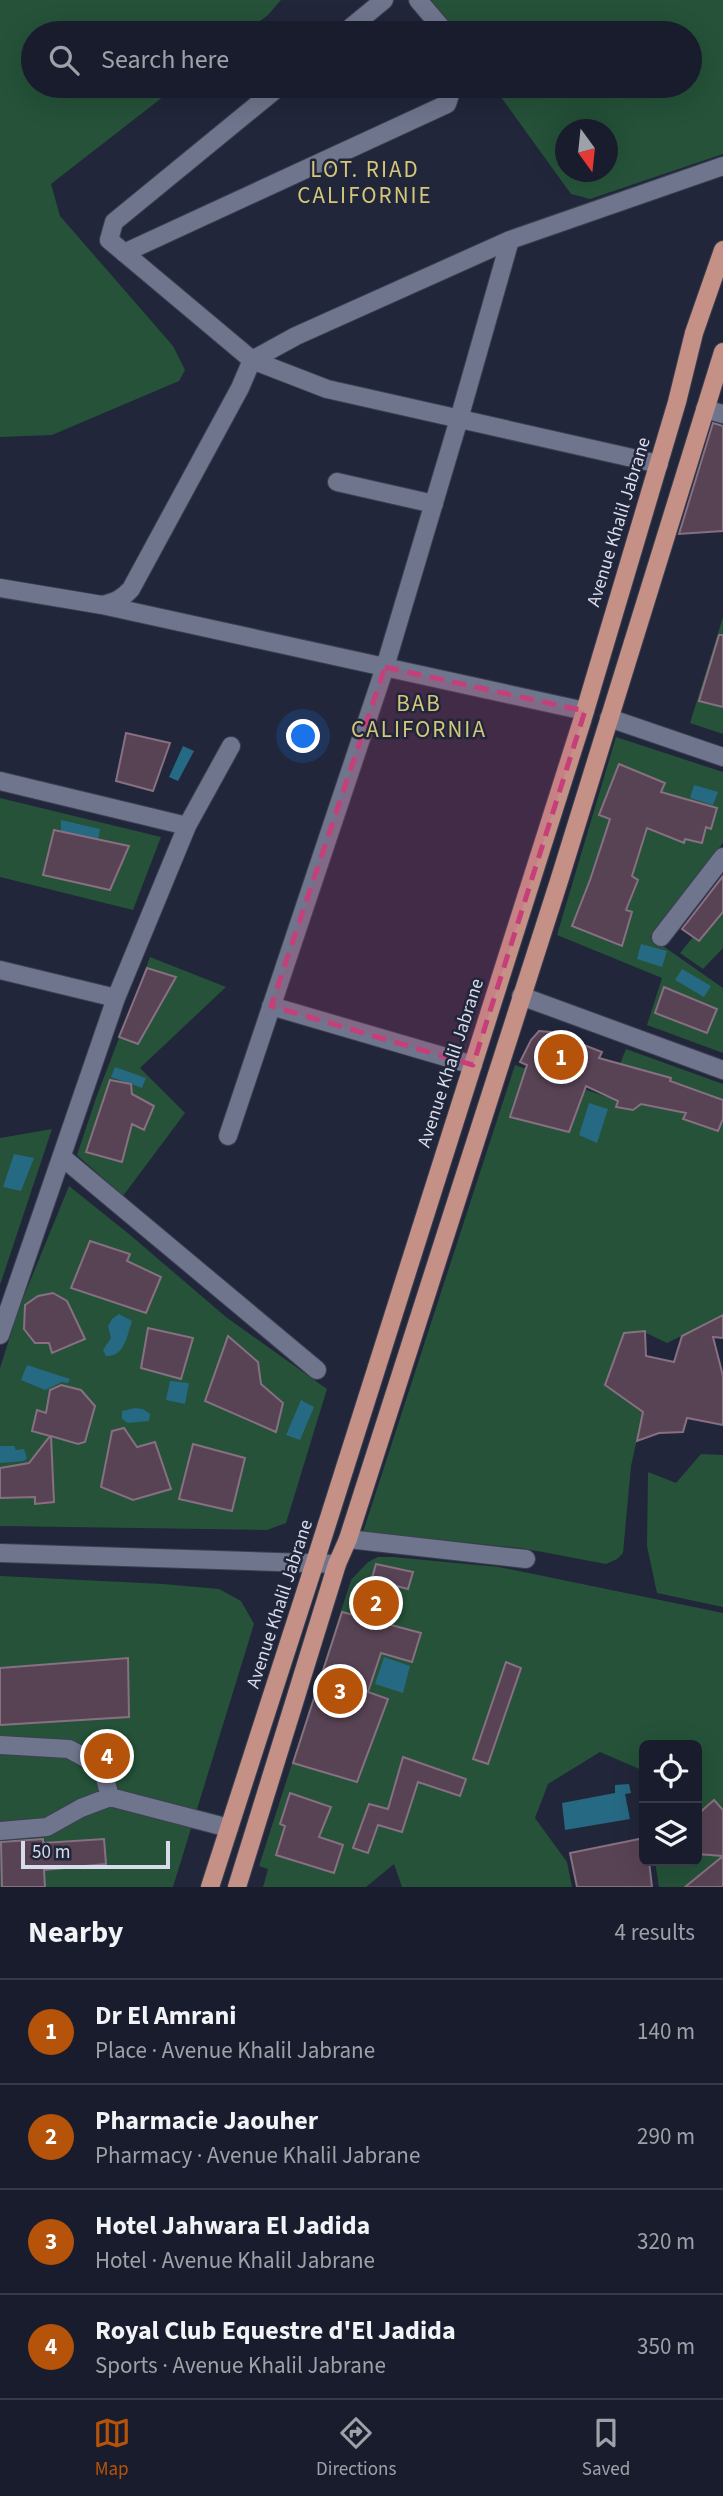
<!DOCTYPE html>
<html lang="en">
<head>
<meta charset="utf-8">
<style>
  :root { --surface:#191c2c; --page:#262938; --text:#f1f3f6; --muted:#9fa1a9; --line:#373a48; --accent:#b45309 }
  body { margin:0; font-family:"Source Sans 3",sans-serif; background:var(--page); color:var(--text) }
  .controls { position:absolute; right:21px; bottom:21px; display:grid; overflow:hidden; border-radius:10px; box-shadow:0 7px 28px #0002 }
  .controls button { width:63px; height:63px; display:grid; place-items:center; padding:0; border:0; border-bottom:2px solid var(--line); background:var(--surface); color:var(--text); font:35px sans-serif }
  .compass { position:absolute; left:555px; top:119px; width:63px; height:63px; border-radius:50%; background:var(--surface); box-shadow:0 7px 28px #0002; rotate:165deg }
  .scale { position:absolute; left:21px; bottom:18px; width:149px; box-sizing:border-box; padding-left:7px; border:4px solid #d8dcea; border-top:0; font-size:19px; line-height:24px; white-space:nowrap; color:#d8dcea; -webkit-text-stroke:5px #21263a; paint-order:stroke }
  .you { position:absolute; left:304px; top:737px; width:24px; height:24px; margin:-18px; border:5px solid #fff; border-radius:50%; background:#1a73e8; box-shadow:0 0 0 10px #1a73e833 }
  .badge { display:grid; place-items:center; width:46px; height:46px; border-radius:50%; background:var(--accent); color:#fff; font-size:23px; font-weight:700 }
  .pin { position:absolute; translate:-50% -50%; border:4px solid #fff; box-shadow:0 2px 7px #0006 }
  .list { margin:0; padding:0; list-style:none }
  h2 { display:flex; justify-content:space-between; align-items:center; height:91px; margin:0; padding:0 28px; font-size:30px }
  h2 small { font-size:23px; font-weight:400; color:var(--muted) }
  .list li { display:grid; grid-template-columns:46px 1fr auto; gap:21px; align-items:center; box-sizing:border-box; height:105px; padding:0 28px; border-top:2px solid var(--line) }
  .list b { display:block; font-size:26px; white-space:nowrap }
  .list p { margin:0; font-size:23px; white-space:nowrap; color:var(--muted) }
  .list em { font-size:23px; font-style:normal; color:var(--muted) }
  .icon { flex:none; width:38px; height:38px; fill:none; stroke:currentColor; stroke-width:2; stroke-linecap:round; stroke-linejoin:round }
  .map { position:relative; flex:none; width:723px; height:1887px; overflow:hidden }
  .search { position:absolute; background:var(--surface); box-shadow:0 7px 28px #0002; left:21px; right:21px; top:21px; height:77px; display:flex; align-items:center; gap:18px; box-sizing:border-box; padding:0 24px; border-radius:38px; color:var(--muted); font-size:26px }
  .sheet { height:511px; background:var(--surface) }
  nav { display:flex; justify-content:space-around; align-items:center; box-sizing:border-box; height:98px; border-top:2px solid var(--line); background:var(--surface); font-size:19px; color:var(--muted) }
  nav a { display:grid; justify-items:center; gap:4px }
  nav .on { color:var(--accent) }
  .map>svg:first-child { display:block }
  .green { fill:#255239; fill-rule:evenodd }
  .water { fill:#266982 }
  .building { fill:#584354; stroke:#867081; stroke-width:2 }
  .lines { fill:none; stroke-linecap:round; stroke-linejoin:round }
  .street-casing { stroke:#3c4051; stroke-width:20 }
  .primary-casing { stroke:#3c4051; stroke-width:20 }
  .street { stroke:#6f758d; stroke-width:18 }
  .primary { stroke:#c59186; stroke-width:18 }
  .marked { fill:#c63f78; fill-opacity:0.2; stroke:#c63f78; stroke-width:5; stroke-dasharray:14 9; stroke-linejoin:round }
  .labels { text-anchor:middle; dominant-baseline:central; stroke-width:5; stroke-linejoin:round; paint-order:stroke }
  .street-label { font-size:19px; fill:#d8dcea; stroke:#21263a }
  .quarter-label { font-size:23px; letter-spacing:2px; fill:#d5c779; stroke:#21263a }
</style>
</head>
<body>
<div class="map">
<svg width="723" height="1887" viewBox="0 0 723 1887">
  <rect width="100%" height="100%" fill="#21263a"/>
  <path class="green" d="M0,0H281L268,15L244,33H33V86H177L51,184L60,216L173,346L185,370L179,381L52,435L0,437Z
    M431,0H723V154L590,199L571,194L493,86H690V33H455ZM566,130H608V172H566Z
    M723,617V734L690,723Z
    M616,737L723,772V843L650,937L723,988V1053L647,1025L662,978L557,935Z
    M0,798L161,837L133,910L0,877Z
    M723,912V948L703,969L680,953L693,937Z
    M150,957L226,987L140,1068L185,1113L123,1196L77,1155L96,1098Z
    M626,1049L723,1084V1318L716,1319L667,1343L642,1331L624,1333L605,1384L643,1412L631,1466L623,1553L617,1559L606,1564L521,1548L363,1532L515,1065L607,1097Z
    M52,1129L0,1285V1138Z
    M69,1186L129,1234L226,1317L327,1389L286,1523L267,1530L0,1526V1368L19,1308Z
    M701,1454L723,1455V1607L657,1593L647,1546L648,1472L676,1483Z
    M378,1557H393L499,1567L723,1613V1887H659L655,1861H697V1745H644V1771L600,1752L548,1784L535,1818L567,1862L572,1887H402L394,1864L366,1887H263L268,1869L259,1866L351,1580L368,1562Z
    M0,1576L163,1584L219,1589L241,1601L254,1624L173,1887H0Z"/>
  <path class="water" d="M183,746L194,751L178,781L169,777Z
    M694,785L718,792L713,805L690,798Z
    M61,820L100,829L98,840L61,832Z
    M641,944L667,951L662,967L637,959Z
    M682,969L711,986L704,997L675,980Z
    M115,1067L146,1078L142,1088L111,1077Z
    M589,1103L608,1109L597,1143L579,1135Z
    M14,1154L34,1158L21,1191L3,1187Z
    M119,1314L132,1321C127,1335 125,1357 106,1356L103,1350L111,1338L108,1326L112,1319Z
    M27,1365L70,1379L68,1383L62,1382L45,1390L21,1380Z
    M170,1381L189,1383L185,1404L166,1400Z
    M301,1400L314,1407L300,1440L286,1435Z
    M135,1408L143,1409L150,1414L149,1421L128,1423L122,1419V1411Z
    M0,1446H14L16,1450L24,1449L27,1458L24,1461L0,1463Z
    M384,1657L410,1666L403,1693L375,1684Z
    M629,1784L631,1793L625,1794L630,1819L565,1830L562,1803L615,1793V1785Z"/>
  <path class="building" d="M713,423L723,426V531L679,534Z
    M719,635H723V707L699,701Z
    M126,733L170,743L153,791L116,781Z
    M619,764L665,783L661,792L717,808L711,829L706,827L702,843L685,839L684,843L647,828L632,876L638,880L626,910L632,912L622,946L572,926L590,880L610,819L599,815Z
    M54,830L129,846L110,890L43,875Z
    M723,876V912L699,941L682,929Z
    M147,968L176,977L138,1044L119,1037Z
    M664,987L717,1009L707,1033L655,1013Z
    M539,1031L551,1032L602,1052L599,1058L671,1078L670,1081L723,1100V1119L718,1131L683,1119L686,1113L641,1104L633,1110L616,1107L618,1101L586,1086L569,1132L510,1117L527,1065L520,1062L531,1040Z
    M110,1080L131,1084L132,1094L154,1106L144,1130L132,1124L122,1162L86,1152Z
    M90,1241L130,1254L127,1261L161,1277L146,1313L71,1288Z
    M53,1293L67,1301L85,1339L52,1353L49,1343H35L24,1329L25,1305L38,1296Z
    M723,1315V1338L713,1337L723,1376V1425L687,1418L683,1432L659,1433L637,1441L643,1412L605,1385L624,1333L645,1331L646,1356L674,1362L682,1336Z
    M148,1328L193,1338L181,1379L141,1368Z
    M228,1336L258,1362L261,1384L283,1403L276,1432L205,1401Z
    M61,1385L81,1390L95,1406L85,1442L78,1444L51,1436L54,1502L35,1504V1497L0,1498V1468L29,1463L50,1436L32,1431L37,1410L46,1413L50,1390Z
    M124,1428L137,1447L155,1442L171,1489L133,1500L101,1487L112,1431Z
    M193,1444L245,1458L232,1511L179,1499Z
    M376,1564L413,1572L408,1589L392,1585L380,1622L421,1633L412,1662L381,1653L368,1692L388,1699L357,1782L293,1763L342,1612L361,1617Z
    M128,1658L129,1717L0,1725V1668Z
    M506,1662L521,1668L488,1764L473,1759Z
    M403,1757L466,1779L460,1796L418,1782L402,1832L378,1825L368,1853L353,1848L369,1804L388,1809Z
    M290,1793L331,1807L319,1837L343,1845L334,1873L276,1855L285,1826L280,1824Z
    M714,1800L723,1810V1887H685L723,1856L697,1854V1815Z
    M644,1838V1861H649L652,1887H577L570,1853Z
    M43,1839V1843L104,1839L106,1864L44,1870L45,1887H2L1,1842Z"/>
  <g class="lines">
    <defs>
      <path id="street" d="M418,0L446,33
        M344,33L384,0
        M280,86L114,222L109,240L252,360L296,336L510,240L723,166
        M124,253L447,104L453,86
        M705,409L723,414
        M337,482L434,504
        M0,588L102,605C115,602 122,599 131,589L240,388L252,360L327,389L659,464
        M102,605L585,711
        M609,718L723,757
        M0,781L187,826
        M661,937L723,857
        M0,970L116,998
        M521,996L723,1070
        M271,1006L473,1065
        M228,1136L385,667L459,419L510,240
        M62,1157L317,1370
        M0,1335L116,998L187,826L231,746
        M348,1539L526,1559
        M0,1553L337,1564
        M0,1745L69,1749L102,1767L110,1797
        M0,1831L47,1827L81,1808L110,1797L229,1828"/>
      <path id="primary" d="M210,1887L315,1562L582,721L677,402L694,333L723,250
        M237,1887L337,1564L348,1539L559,881L723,352"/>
    </defs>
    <use href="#street" class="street-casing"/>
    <use href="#primary" class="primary-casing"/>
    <use href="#street" class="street"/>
    <use href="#primary" class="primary"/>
  </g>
  <path class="marked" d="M385,667L585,711L473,1065L271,1006Z"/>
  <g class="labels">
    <g class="street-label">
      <text transform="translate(619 522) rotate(-73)">Avenue Khalil Jabrane</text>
      <text transform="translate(451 1063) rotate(-72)">Avenue Khalil Jabrane</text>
      <text transform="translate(280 1604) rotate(-72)">Avenue Khalil Jabrane</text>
    </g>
    <g class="quarter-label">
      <text x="365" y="169">LOT. RIAD<tspan x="365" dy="26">CALIFORNIE</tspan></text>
      <text x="419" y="703">BAB<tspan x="419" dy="26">CALIFORNIA</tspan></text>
    </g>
  </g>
</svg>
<div class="controls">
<button><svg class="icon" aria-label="locate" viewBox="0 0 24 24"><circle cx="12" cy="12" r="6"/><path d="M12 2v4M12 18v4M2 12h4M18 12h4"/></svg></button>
<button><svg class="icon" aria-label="layers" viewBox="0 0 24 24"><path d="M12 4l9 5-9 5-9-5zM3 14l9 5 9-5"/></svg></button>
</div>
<svg class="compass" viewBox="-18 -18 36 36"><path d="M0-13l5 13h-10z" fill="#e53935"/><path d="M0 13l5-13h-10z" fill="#9fa1a9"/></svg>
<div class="scale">50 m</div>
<div class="you"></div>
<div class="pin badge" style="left:561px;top:1057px">1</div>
<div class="pin badge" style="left:376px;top:1603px">2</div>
<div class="pin badge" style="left:340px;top:1691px">3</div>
<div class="pin badge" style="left:107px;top:1756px">4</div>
<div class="search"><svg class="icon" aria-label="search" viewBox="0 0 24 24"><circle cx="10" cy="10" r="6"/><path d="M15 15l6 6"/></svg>Search here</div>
</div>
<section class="sheet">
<h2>Nearby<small>4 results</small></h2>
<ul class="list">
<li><span class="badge">1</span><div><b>Dr El Amrani</b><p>Place · Avenue Khalil Jabrane</p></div><em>140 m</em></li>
<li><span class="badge">2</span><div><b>Pharmacie Jaouher</b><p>Pharmacy · Avenue Khalil Jabrane</p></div><em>290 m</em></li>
<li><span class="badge">3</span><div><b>Hotel Jahwara El Jadida</b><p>Hotel · Avenue Khalil Jabrane</p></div><em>320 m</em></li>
<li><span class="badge">4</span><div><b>Royal Club Equestre d'El Jadida</b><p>Sports · Avenue Khalil Jabrane</p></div><em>350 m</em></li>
</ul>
</section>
<nav>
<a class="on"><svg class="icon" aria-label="map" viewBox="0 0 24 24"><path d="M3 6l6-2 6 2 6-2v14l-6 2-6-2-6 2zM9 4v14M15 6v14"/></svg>Map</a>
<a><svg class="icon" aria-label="directions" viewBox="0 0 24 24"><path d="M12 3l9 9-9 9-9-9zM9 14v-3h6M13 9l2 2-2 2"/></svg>Directions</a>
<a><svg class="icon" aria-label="saved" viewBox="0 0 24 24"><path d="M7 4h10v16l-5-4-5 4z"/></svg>Saved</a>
</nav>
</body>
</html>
